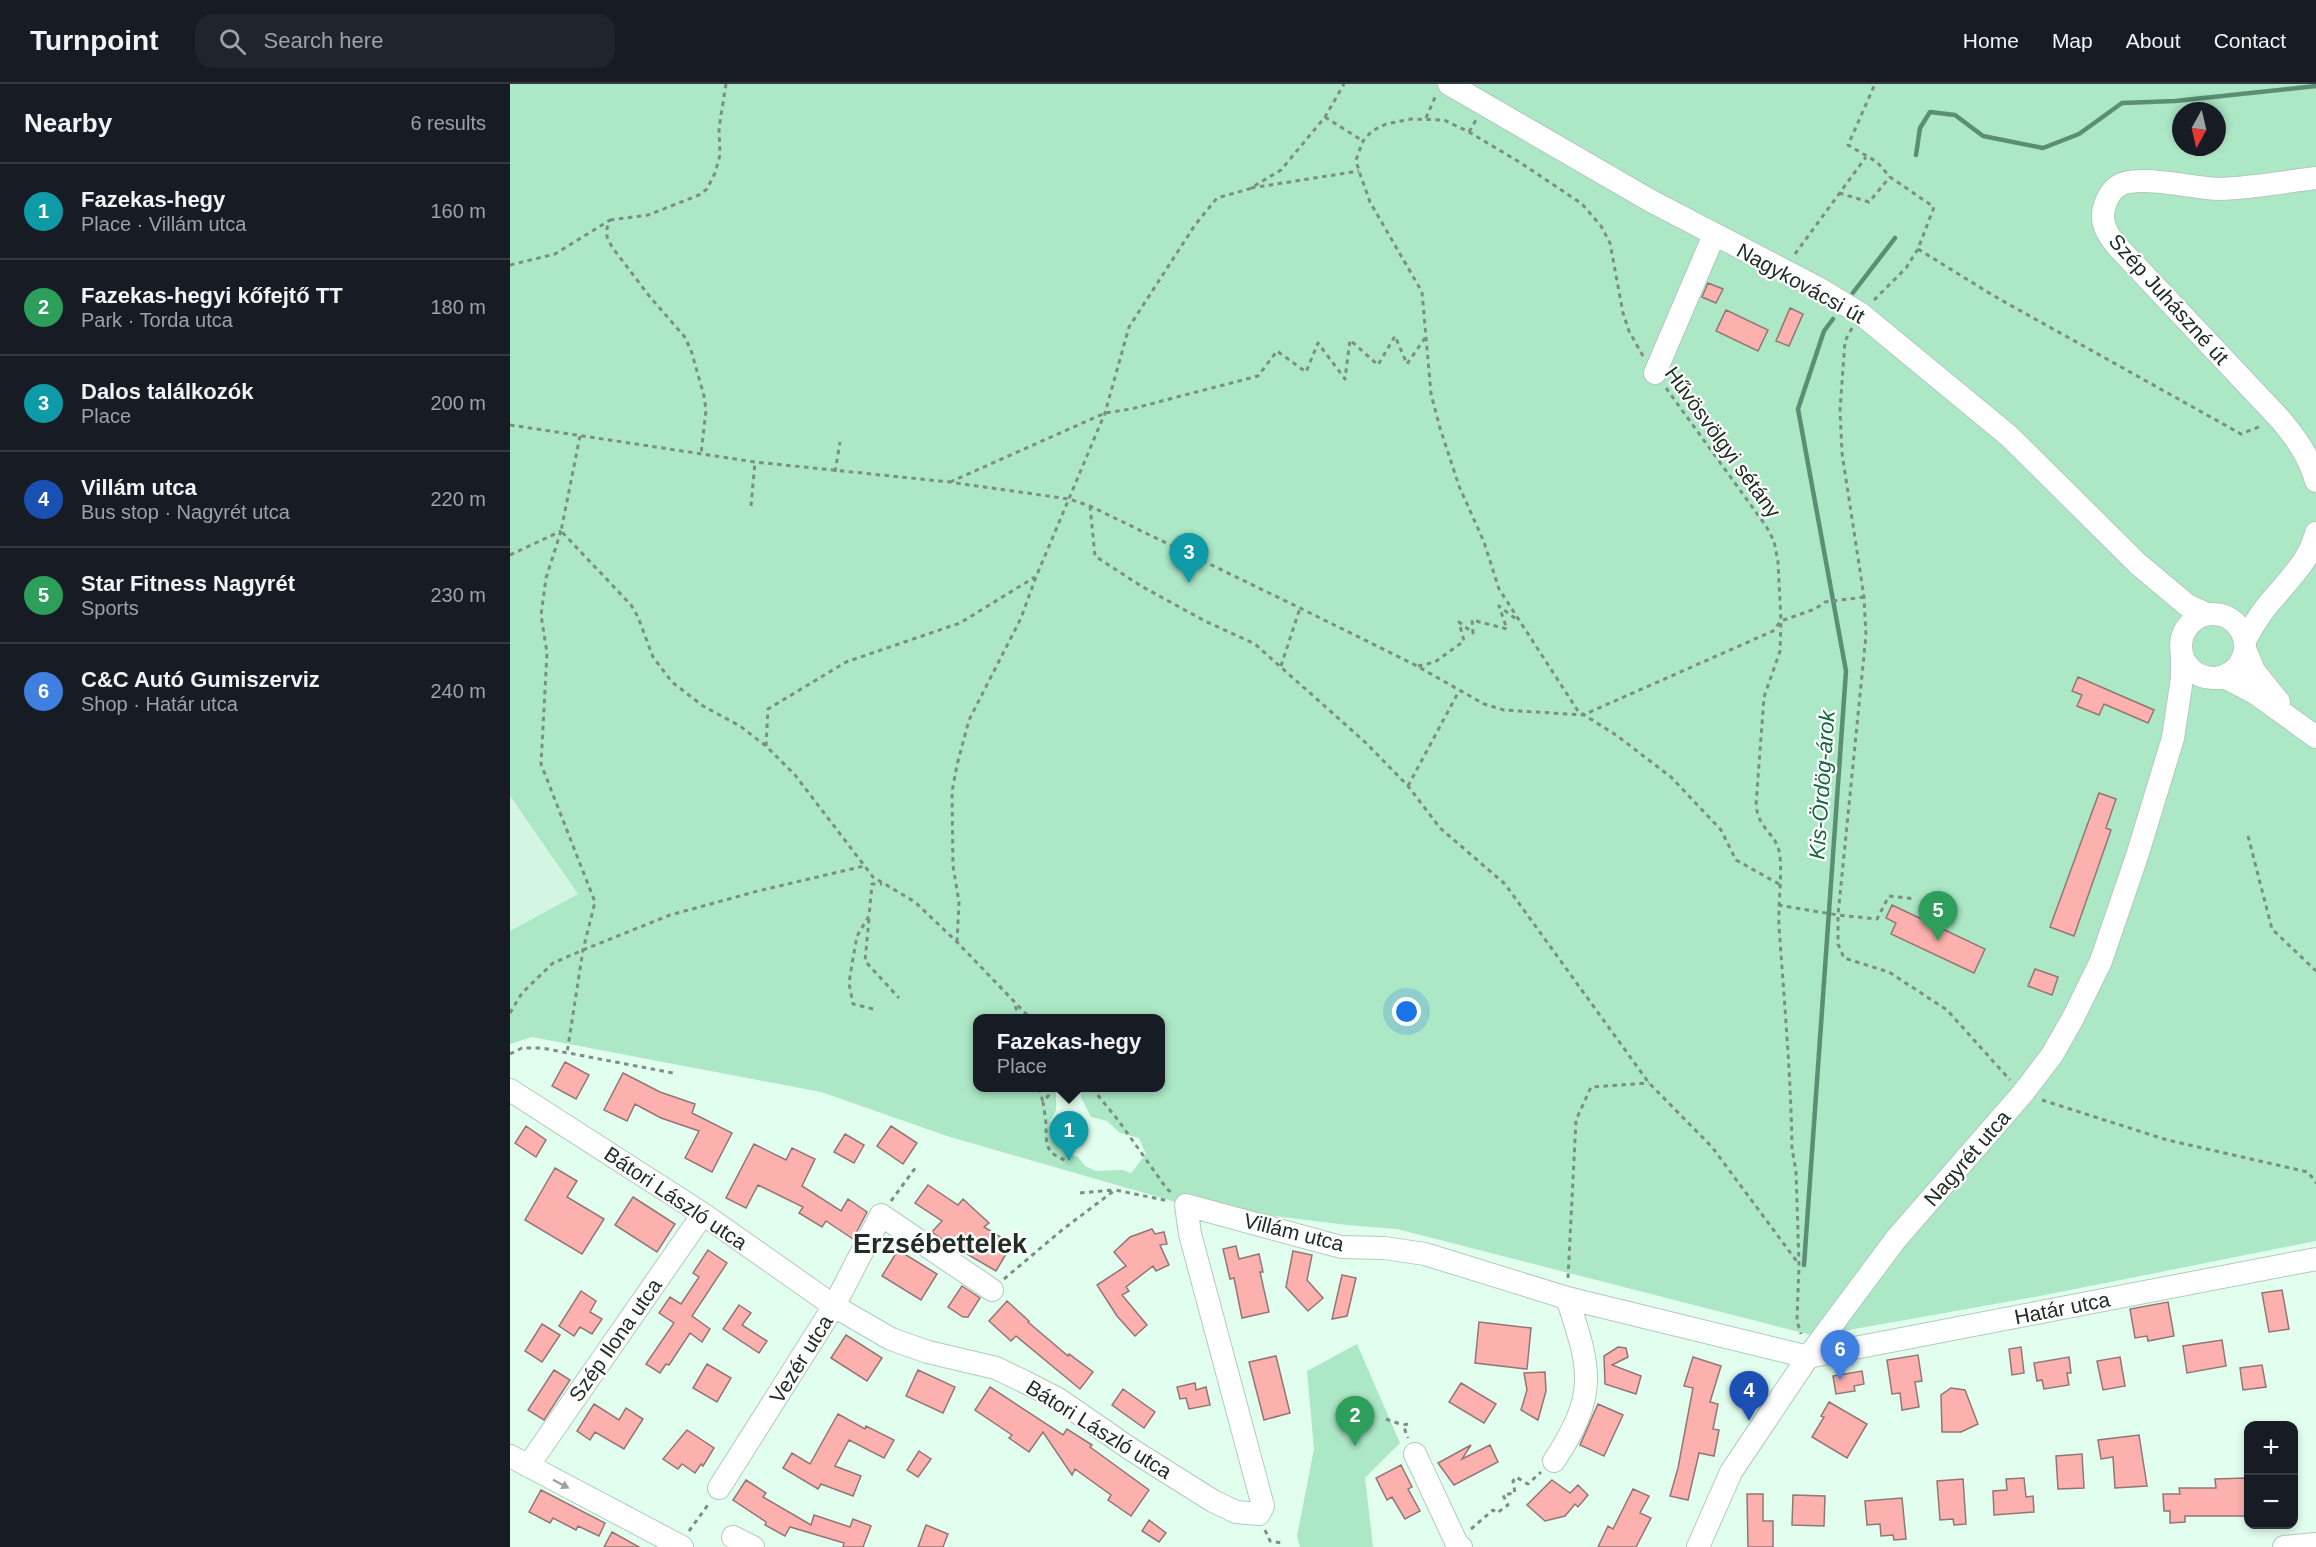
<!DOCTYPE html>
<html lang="en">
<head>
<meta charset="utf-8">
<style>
  :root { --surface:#171b24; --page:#20242c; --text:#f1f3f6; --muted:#9ea1a6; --line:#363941; --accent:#2563eb }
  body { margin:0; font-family:Arial,sans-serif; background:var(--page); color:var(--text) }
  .controls { position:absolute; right:18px; bottom:18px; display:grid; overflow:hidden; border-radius:12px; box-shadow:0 3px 9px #0003 }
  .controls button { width:54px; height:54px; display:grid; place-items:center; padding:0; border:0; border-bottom:2px solid var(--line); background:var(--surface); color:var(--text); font:30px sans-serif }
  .compass { position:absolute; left:1662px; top:18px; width:54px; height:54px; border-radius:50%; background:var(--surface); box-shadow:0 3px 9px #0003; rotate:188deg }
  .you { position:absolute; left:897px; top:928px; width:21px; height:21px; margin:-15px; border:4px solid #fff; border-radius:50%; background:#1a73e8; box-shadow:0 0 0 9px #1a73e833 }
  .badge { display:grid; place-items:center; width:39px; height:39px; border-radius:50%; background:var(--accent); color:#fff; font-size:20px; font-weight:700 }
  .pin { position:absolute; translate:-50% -50px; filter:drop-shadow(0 2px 3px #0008) }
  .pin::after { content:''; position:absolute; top:32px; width:21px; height:18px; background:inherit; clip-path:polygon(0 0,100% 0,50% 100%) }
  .popup { position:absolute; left:463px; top:930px; width:192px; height:78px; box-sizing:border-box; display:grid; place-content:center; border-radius:12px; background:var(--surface); filter:drop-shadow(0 2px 4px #0005); font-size:20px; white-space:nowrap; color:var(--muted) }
  .popup b { font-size:22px; color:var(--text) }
  .popup::after { content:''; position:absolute; left:50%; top:100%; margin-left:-12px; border:12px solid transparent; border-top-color:var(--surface) }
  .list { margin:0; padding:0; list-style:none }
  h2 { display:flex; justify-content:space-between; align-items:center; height:78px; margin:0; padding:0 24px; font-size:26px }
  h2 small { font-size:20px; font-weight:400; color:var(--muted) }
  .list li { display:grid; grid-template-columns:39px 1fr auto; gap:18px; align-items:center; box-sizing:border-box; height:96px; padding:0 24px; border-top:2px solid var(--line) }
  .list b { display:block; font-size:22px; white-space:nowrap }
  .list p { margin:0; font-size:20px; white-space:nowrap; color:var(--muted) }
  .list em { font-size:20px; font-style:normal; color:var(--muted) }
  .icon { flex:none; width:33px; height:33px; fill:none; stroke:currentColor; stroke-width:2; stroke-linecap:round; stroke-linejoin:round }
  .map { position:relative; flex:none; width:1806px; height:1463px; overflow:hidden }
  header { display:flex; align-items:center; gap:36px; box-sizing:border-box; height:84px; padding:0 30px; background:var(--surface); border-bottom:2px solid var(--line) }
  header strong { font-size:28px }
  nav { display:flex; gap:33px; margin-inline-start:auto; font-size:21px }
  .search { width:420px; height:54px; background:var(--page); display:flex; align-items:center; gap:15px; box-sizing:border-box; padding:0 21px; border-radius:18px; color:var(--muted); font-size:22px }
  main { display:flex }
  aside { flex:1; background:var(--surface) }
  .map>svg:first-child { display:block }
  .built { fill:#d2f6e1 }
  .green { fill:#ace7c6; fill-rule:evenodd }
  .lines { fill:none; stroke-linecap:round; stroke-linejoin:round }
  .stream { stroke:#5b8f73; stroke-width:4.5 }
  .building { fill:#fdb1ae; stroke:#927674; stroke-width:1.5 }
  .minor-casing { stroke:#b0cbbc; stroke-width:24 }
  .path { stroke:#7c8f85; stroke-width:3; stroke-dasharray:4.5 4.5; stroke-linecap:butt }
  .minor { stroke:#fff; stroke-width:22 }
  .oneway { fill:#9ca09e }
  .labels { text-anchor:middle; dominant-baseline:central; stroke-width:4.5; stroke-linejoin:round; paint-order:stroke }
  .street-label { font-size:21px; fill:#222d27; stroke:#fff }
  .water-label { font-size:22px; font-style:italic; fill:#156744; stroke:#fff }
  .district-label { font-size:27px; font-weight:bold; fill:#222d27; stroke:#fff }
</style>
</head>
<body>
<header>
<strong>Turnpoint</strong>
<div class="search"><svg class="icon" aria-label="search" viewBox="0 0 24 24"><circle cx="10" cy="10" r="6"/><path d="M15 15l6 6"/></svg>Search here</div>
<nav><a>Home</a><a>Map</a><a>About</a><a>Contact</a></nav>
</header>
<main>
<aside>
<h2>Nearby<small>6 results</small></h2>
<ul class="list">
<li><span class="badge" style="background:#0f9aa8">1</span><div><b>Fazekas-hegy</b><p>Place · Villám utca</p></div><em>160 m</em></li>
<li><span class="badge" style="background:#2e9e5b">2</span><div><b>Fazekas-hegyi kőfejtő TT</b><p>Park · Torda utca</p></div><em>180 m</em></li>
<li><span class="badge" style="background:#0f9aa8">3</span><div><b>Dalos találkozók</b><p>Place</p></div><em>200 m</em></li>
<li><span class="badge" style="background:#1a4fb4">4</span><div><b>Villám utca</b><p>Bus stop · Nagyrét utca</p></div><em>220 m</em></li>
<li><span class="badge" style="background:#2e9e5b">5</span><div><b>Star Fitness Nagyrét</b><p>Sports</p></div><em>230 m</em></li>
<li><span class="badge" style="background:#3f7fe0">6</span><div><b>C&amp;C Autó Gumiszerviz</b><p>Shop · Határ utca</p></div><em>240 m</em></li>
</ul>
</aside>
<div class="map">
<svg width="1806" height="1463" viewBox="0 0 1806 1463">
  <rect width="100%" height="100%" fill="#e2feee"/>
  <path class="built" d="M0,712L68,810L0,847Z"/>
  <path class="green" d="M0,0H1806V1157L1530,1212L1305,1252L887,1145L837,1141L676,1121L440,1053L311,1008L22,953L0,960V847L68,810L0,712ZM1671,27H1707V63H1671ZM468,934H650V1004H571V1013L581,1033L597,1037L610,1049L629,1054L636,1070L621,1089L613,1086L586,1087L575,1082L568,1073L559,1070L550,1059L540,1037L546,1026V1009L555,1004H468Z
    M847,1260L890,1359L855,1394L863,1463H790L787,1452L804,1365L797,1287Z"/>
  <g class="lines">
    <path class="stream" d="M1406,71L1410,44L1420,28L1445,31L1473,52L1533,64L1569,50L1612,19L1665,17L1806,2
      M1342,210L1385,154
      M1294,1181L1336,587L1288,325L1314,247L1323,235"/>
  </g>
  <path class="building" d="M1198,199L1213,205L1206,219L1192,213Z
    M1280,224L1293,230L1279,262L1266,257Z
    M1216,226L1258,246L1248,267L1206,247Z
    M1568,593L1644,626L1638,639L1594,620L1589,631L1567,622L1572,611L1562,607Z
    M1589,709L1606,715L1596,744L1601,746L1564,852L1540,843Z
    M1382,821L1475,865L1464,889L1381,850L1386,839L1376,834Z
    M1525,885L1548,893L1542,911L1518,902Z
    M55,978L79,991L66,1015L42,1002Z
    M113,989L150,1008L185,1020L182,1029L222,1049L202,1088L175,1074L189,1047L151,1034L125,1020L117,1037L94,1026Z
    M16,1042L36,1056L26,1073L5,1059Z
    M381,1042L407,1059L393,1080L367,1062Z
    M335,1050L354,1061L344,1079L324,1068Z
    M244,1060L276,1076L282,1064L305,1075L292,1102L331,1127L338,1115L357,1128L343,1155L316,1137L312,1143L289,1129L293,1123L248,1101L236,1124L216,1114Z
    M45,1084L67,1097L57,1113L94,1135L72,1170L15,1136Z
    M418,1101L448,1121L453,1115L479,1139L474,1143L502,1160L486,1187L452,1167L451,1169L422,1148L432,1137L405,1119Z
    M123,1113L165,1140L147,1168L105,1141Z
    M642,1145L645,1150L654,1148L657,1160L650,1161L659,1181L646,1187L643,1182L616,1203L619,1207L612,1211L637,1241L625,1252L607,1232L587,1201L616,1182L604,1168L620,1153Z
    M726,1162L729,1175L749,1170L753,1188H750L759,1228L732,1234L724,1194L720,1195L713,1165Z
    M198,1166L217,1179L182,1232L200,1245L192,1258L180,1249L159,1281L156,1280L150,1289L136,1280L164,1239L149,1229L160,1213L171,1220L189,1193L183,1189Z
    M388,1166L427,1190L411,1216L372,1192Z
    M783,1167L802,1171L797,1196L813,1214L798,1227L776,1203Z
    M832,1191L846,1194L837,1232L822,1235Z
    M452,1202L470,1214L458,1233H453L438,1223Z
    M1772,1206L1779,1245L1759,1248L1752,1209Z
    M71,1207L86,1217L80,1228L92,1235L82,1250L70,1243L64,1252L49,1242Z
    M497,1217L519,1237L518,1238L558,1272L559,1270L583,1288L570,1305L506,1252L501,1257L479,1237Z
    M1658,1218L1664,1252L1638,1257L1637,1252L1625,1254L1620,1225Z
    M229,1221L241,1229L232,1241L257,1257L249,1269L213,1245Z
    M969,1238L1021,1244L1017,1285L965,1279Z
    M32,1240L50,1251L32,1278L15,1267Z
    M336,1251L372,1274L357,1297L321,1274Z
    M1712,1256L1716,1282L1677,1289L1673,1262Z
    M1108,1263L1116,1264L1118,1273L1102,1281L1131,1292L1126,1310L1095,1300L1094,1272Z
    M1511,1263L1514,1289L1502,1291L1499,1265Z
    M1408,1271L1412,1297L1405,1298L1409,1323L1392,1326L1390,1309L1382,1310L1377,1276Z
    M766,1272L780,1329L754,1336L739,1278Z
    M1183,1273L1211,1282L1200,1318L1208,1320L1203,1345L1209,1346L1204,1372L1189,1369L1178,1416L1160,1412L1168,1384L1183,1304L1174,1302Z
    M1559,1273L1561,1289H1557L1559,1301L1534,1305L1532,1296L1527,1297L1524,1279Z
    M1610,1273L1615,1302L1593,1306L1587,1277Z
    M197,1280L221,1294L207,1318L183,1304Z
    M1752,1281L1756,1303L1733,1306L1730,1284Z
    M44,1286L60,1296L34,1336L18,1326Z
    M408,1286L445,1303L433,1329L396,1312Z
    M1352,1287L1354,1300L1344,1302L1345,1307L1326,1310L1323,1292Z
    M1035,1288L1036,1307L1028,1336L1011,1326L1017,1306L1014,1289Z
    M685,1299L686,1306L696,1303L700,1321L679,1325L676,1314L670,1315L667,1303Z
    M951,1299L986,1320L974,1339L939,1318Z
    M480,1303L553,1351L557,1345L582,1361L580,1363L639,1406L621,1432L598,1416L601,1411L565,1385L562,1391L533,1348L519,1368L499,1354L502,1351L465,1326Z
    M1441,1304L1455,1306L1468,1340L1451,1348H1432L1431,1311Z
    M613,1305L645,1328L634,1344L602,1321Z
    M1319,1318L1357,1340L1337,1374L1302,1353L1314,1333L1311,1332Z
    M84,1320L109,1336L116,1324L133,1335L114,1365L85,1348L80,1356L67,1347Z
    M1088,1320L1113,1331L1094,1372L1070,1361Z
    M328,1330L355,1345L356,1342L384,1356L374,1374L339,1356L325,1382L351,1392L343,1412L311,1400L308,1405L273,1384L282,1369L300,1380Z
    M177,1346L204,1364L193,1382L191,1380L185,1389L172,1380L168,1385L153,1375Z
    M1629,1351L1637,1402L1605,1404L1603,1373L1591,1375L1588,1356Z
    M961,1361L952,1375L980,1361L988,1378L944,1401L928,1379Z
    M409,1367L421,1375L408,1393L397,1386Z
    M1572,1370L1574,1404L1548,1405L1546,1372Z
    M891,1381L902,1403L898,1405L910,1427L895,1435L882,1413L877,1416L866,1394Z
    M1514,1394L1516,1413L1523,1412L1524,1428L1484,1431L1483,1407L1497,1406L1496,1395Z
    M1736,1394L1738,1432H1675V1438L1660,1439V1427H1654L1653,1410H1670L1669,1404H1706L1705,1395Z
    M1453,1395L1456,1440L1444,1441L1443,1435L1430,1436L1427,1397Z
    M236,1396L256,1409L253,1413L301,1441L304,1431L340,1443L343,1435L361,1442L353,1463H333L334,1459L280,1443L275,1452L255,1441L256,1438L223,1416Z
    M1042,1396L1060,1409L1068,1401L1078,1411L1068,1423L1065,1420L1055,1432L1035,1437L1017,1421Z
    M1123,1405L1139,1412L1130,1429L1141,1434L1126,1463H1088L1098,1442L1103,1445Z
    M31,1406L95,1439L89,1452L68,1442L66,1446L43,1434L40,1439L19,1428Z
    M1237,1410H1253V1437H1263V1463H1238Z
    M1283,1411L1315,1412L1314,1442L1282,1441Z
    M1392,1414L1396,1455L1384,1456L1383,1451L1371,1452L1370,1440L1357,1441L1355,1417Z
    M639,1436L656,1449L649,1458L632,1447Z
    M416,1441L438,1450L433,1463H408Z
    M102,1448L129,1463H94Z"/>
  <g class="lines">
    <defs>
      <path id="minor" d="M939,0L1141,117L1308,204L1351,230L1499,352L1628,480L1677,521L1697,530
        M1806,94C1774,98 1741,104 1709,105C1684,105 1627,89 1608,102C1602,106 1597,114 1595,121C1589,137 1597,150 1607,162L1770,335C1786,354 1799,372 1806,397
        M1145,289L1204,151
        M1671 562a32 32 0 1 1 64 0a32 32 0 1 1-64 0Z
        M1735,556C1744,539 1755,523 1768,509C1784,490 1800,474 1806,449
        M1735,565L1744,587L1769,618
        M1714,593L1745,609L1806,653
        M0,1006L193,1130L324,1222L381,1255L418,1268L486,1284L513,1297L548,1315L622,1366L703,1417L726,1428L749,1430L753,1422L680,1150L676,1121L831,1163L874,1164L915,1170L1057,1214L1298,1273L1806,1175
        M905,1370L947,1460L951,1463
        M0,1372L172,1463
        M1044,1377C1088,1310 1081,1286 1057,1214
        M18,1382L193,1130
        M209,1404L324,1222L371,1131L482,1206
        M223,1453L243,1463
        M1188,1463L1221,1388L1298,1273L1386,1155L1513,1009L1542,971L1563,934L1591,877L1627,772L1663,654L1672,594V571
        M1774,1463L1806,1460"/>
    </defs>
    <use href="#minor" class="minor-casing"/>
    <path class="path" d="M815,33L853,57
      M916,34L926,11
      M959,48L966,36
      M741,104L849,87
      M1329,109L1359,118L1380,93
      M100,136L138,131L189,111L197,105L205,89L210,71L209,44L216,0
      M1408,165L1484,212L1731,350L1751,342
      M1285,170L1356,73
      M0,181L45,170L100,136L97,144V153L102,163L140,213L174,252L181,266L194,312L196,326L191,370
      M1364,216L1396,184L1408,165L1424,123L1380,93L1367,78L1338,61L1365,0
      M1342,244L1335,257L1330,326L1332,369L1354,513L1356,551L1328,831V860L1334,874L1379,888L1437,926L1500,996
      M1133,272L1119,247L1113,229L1100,159L1091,142L1072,120L1011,79L959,48L934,36L901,35L876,40L862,47L853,57L846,76L849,87L860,118L912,208L921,310L930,344L949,402L974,458L989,505L1068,627L1106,651L1161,693L1211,746L1226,776L1269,800
      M1156,304L1256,442L1264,457L1268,478L1271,537L1270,567L1254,613L1246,721C1249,748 1268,749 1270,773C1272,796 1268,819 1269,842C1274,916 1281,990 1282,1065L1286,1087L1289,1180L1287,1237L1291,1250
      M0,341L245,378L439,398L559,415L580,422L790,524L907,582L974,620L994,626L1073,631L1263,547L1271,537L1305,525L1315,518L1354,513
      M70,352L51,447L121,521L128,533L143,573L162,598L193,622L230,642L256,662L285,691L363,793L405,818L447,858L520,934
      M325,388L330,358
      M440,398L595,329L621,325L748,292L767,267L796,288L808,259L835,295L840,256L868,281L885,252L897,280L915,254
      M241,422L245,378
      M580,422L585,472L631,502L695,537L745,560L856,659L898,702L930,744L995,800L1139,999L1202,1063L1288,1179
      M51,447L36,494L31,531L37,569L31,680L85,818L73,866L57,969
      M0,471L51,447
      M771,582L790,524
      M908,582L925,578L954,557L949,538L963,549L962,536L997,545L989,522L1006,535
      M256,662L258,625L336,578L450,539L525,493
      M898,702L949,607
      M1738,752L1762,845L1806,887
      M1268,821L1328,831L1367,835L1379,812L1406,815
      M359,835L355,877L389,914
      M447,858L449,818L443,782L442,708L447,681L459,636L511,534L526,493L595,329L619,243L685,141L707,114L739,105L771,86L815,33L834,0
      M505,922L510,934
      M363,925L343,920L339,899L343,874L347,852L359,832L362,800H372
      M0,929L12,909L43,879L73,866L160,831L248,807L354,782
      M0,970L12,964H32L163,989
      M529,1004L533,1018
      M545,1004L533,1018C534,1026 536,1035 536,1043C536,1064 537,1069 557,1077
      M582,1004L608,1036L657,1105L663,1110
      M1532,1016L1657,1056L1798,1088L1806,1099
      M570,1109L603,1106
      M381,1117L406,1083
      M1058,1194L1066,1036L1081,1003L1139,999
      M494,1195L552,1146L605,1106L659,1117
      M876,1335L893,1341
      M898,1340L893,1341L898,1354
      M961,1445L983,1426L987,1429L998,1421L993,1411L1005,1409L1003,1397L1006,1393L1018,1400L1031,1388
      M755,1446L760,1457L772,1459
      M179,1447L200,1418"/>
    <use href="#minor" class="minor"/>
  </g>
  <defs><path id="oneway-solid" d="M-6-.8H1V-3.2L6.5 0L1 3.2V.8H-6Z" transform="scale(1.5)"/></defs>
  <use class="oneway" href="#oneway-solid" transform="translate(51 1400) rotate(28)"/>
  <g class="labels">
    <g class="street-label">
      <text transform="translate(1291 199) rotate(29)">Nagykovácsi út</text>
      <text transform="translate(1659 215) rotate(48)">Szép Juhászné út</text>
      <text transform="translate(1213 358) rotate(54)">Hűvösvölgyi sétány</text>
      <text transform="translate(1457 1074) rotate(-49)">Nagyrét utca</text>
      <text transform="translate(166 1114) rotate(34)">Bátori László utca</text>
      <text transform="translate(784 1148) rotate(14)">Villám utca</text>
      <text transform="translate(1552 1224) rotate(-11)">Határ utca</text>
      <text transform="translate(105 1256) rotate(-55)">Szép Ilona utca</text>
      <text transform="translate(291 1275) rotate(-58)">Vezér utca</text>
      <text transform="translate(589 1345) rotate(32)">Bátori László utca</text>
    </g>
    <g class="water-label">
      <text transform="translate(1312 701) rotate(-86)">Kis-Ördög-árok</text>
    </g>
    <g class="district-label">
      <text x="430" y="1160">Erzsébettelek</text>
    </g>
  </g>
</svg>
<div class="controls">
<button>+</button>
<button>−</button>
</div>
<svg class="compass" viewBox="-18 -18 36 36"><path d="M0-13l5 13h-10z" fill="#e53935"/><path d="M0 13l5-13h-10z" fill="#9ea1a6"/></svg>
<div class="you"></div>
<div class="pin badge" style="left:559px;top:1077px;background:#0f9aa8">1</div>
<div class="popup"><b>Fazekas-hegy</b>Place</div>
<div class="pin badge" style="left:845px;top:1362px;background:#2e9e5b">2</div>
<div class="pin badge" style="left:679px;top:499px;background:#0f9aa8">3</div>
<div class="pin badge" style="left:1239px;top:1337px;background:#1a4fb4">4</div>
<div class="pin badge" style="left:1428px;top:857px;background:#2e9e5b">5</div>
<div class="pin badge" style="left:1330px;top:1296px;background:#3f7fe0">6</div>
</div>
</main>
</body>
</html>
